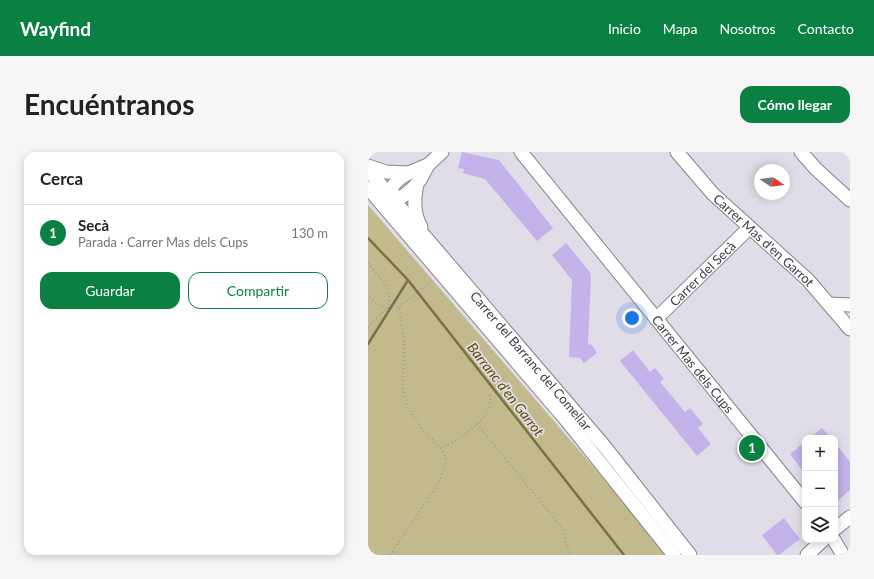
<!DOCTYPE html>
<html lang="es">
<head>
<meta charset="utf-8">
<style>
  :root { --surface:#fff; --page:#f6f6f6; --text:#222; --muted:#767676; --line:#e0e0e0; --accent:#0b8043 }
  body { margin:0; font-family:Lato,sans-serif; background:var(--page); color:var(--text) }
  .controls { position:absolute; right:12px; bottom:12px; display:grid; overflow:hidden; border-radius:8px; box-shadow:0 2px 10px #0003 }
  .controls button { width:36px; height:36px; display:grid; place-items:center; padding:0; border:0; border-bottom:1px solid var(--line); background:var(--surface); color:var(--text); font:20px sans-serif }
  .compass { position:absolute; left:386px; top:12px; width:36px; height:36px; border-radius:50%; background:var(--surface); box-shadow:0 2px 10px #0003; rotate:103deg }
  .you { position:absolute; left:264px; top:166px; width:14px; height:14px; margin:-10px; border:3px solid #fff; border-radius:50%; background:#1a73e8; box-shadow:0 0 0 6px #1a73e833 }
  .badge { display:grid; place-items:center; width:26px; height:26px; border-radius:50%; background:var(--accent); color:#fff; font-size:13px; font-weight:700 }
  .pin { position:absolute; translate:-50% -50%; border:2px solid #fff; box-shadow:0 1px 4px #0006 }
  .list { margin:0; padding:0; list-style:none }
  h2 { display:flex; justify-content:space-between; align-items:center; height:52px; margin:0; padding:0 16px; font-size:17px }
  h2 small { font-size:13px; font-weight:400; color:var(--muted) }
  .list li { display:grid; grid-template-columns:26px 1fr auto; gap:12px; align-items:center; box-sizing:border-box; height:56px; padding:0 16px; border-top:1px solid var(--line) }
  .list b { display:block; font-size:15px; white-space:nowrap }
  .list p { margin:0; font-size:13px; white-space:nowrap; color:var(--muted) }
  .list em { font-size:13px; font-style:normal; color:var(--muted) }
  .actions { display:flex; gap:8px; padding:12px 16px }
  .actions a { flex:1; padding:9px 0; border:1px solid var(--accent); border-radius:12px; text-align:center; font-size:14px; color:var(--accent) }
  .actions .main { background:var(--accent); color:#fff }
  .icon { flex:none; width:22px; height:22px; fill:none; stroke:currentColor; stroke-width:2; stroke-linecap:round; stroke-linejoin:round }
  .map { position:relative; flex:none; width:482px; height:403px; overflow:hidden; border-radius:12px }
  header { display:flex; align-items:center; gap:24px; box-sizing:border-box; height:56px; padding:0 20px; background:var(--accent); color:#fff }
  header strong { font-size:19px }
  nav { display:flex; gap:22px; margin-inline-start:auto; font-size:14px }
  .intro { display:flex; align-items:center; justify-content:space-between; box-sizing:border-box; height:96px; padding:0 24px }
  h1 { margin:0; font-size:28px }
  .button { padding:10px 18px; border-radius:12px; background:var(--accent); color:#fff; font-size:14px; font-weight:700 }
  main { display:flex; gap:24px; padding:0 24px }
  aside { flex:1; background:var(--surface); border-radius:12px; box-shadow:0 2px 10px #0003 }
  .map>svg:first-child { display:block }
  .green { fill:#c2b98d }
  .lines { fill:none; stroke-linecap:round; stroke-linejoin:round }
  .stream { stroke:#7b7148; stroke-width:2.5 }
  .building { fill:#c4b2ea }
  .minor-casing { stroke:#86838c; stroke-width:15 }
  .path { stroke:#99969e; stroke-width:1.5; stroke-dasharray:1 3; stroke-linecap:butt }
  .minor { stroke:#fff; stroke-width:13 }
  .labels { text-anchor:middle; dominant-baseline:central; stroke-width:3.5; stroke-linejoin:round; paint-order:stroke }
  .street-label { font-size:13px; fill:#3d3c40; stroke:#e0dde8 }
  .water-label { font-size:14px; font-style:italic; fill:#5e5002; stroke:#e0dde8 }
</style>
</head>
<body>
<header>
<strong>Wayfind</strong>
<nav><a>Inicio</a><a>Mapa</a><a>Nosotros</a><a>Contacto</a></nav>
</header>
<div class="intro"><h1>Encuéntranos</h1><a class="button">Cómo llegar</a></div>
<main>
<aside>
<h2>Cerca<small></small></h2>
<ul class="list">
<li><span class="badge">1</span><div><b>Secà</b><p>Parada · Carrer Mas dels Cups</p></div><em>130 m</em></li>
</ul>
<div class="actions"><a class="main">Guardar</a><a>Compartir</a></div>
</aside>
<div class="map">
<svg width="482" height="403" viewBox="0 0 482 403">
  <rect width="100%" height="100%" fill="#e0dde8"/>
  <path class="green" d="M0,53L258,353L297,403H0Z"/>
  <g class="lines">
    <path class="stream" d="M0,86L40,128L256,403
      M0,192L40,128"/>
  </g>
  <path class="building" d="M94,0L131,8L185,76L169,89L117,27L95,21L96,17L90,16Z
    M198,91L221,119L223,125L220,192L224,193L229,201L216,211L212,206L201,205L204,128L184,103Z
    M265,198L282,220L287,216L296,227L292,230L317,260L322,256L335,272L330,276L343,292L329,304L252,209Z
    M454,276L463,286H442Z
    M437,290V322L422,302Z
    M467,291L482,310V338L467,351Z
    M416,366L432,387L411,403H409L394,383Z"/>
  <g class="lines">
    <defs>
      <g id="minor">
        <path id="s1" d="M153,0L437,350"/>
        <path id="s2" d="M309,0L345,42L440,128L482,177"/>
        <path d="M433,0L448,17L482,48"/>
        <path d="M0,14L18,20L40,21"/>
        <path id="s3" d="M0,18L237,295L322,403"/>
        <path d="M49,32C46,47 45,61 53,75"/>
        <path d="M0,36L199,269L306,403"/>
        <path d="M18,45H34L44,37L52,28L60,13L74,0"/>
        <path d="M23,50C23,47 22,41 23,38C28,24 48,18 60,13"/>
        <path d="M461,152L482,153"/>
        <path id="s4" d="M288,167L381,76"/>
        <path d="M467,377L482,365"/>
        <path d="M466,388L475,403"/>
        <path d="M439,403L455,388"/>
      </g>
    </defs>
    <use href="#minor" class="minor-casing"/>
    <path class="path" d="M0,111C9,125 28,136 19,156L6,150L0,143
      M0,175L19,156L31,155L65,128
      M109,272L194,376L202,403
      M73,296C89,288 117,272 122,253C122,250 122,245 122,241
      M25,400L30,403
      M22,403L66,338L77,317L78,307L73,296L54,277L39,254L35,236L36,188L31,155"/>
    <use href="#minor" class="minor"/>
  </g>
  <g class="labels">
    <g class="street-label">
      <text stroke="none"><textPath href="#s2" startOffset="124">Carrer Mas d'en Garrot</textPath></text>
      <text stroke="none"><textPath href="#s4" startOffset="65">Carrer del Secà</textPath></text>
      <text stroke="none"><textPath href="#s3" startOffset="251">Carrer del Barranc del Comellar</textPath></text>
      <text stroke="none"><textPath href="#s1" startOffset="273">Carrer Mas dels Cups</textPath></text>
    </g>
    <g class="water-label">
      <text transform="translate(138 237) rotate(52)">Barranc d'en Garrot</text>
    </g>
  </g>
</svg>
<div class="controls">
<button>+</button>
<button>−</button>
<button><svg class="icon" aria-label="layers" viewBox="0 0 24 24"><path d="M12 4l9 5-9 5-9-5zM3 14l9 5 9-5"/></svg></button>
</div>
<svg class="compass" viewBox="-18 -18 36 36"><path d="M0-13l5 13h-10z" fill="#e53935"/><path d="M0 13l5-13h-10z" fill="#767676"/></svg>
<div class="you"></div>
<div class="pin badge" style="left:384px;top:296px">1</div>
</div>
</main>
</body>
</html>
